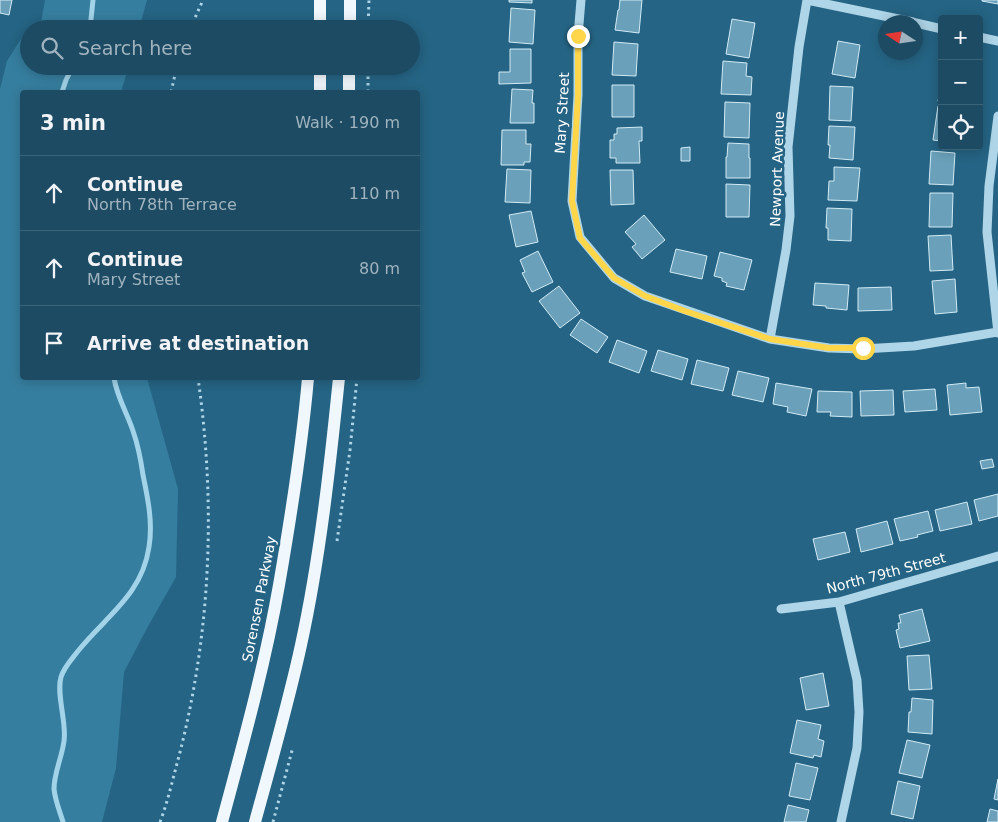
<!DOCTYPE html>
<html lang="en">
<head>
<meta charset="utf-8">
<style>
  :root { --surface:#1c4b63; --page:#29556c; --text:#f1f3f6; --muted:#a0b3be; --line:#3a6378 }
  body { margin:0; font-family:"DejaVu Sans",sans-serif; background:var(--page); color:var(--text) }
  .controls { position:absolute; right:15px; top:15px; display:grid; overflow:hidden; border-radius:5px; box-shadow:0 2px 12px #0003 }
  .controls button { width:45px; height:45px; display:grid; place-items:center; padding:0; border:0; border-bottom:1px solid var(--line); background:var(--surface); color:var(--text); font:25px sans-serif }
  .compass { position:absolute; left:878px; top:15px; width:45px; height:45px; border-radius:50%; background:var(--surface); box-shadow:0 2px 12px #0003; rotate:282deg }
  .stop { position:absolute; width:15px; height:15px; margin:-11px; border:4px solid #ffd54a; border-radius:50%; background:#fff }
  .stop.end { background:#ffd54a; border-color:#fff; box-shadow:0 1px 5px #0008 }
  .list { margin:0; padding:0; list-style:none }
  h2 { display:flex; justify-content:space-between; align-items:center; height:65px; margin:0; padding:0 20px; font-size:21px }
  h2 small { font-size:16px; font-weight:400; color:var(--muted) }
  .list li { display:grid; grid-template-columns:32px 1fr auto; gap:15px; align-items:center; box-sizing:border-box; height:75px; padding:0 20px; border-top:1px solid var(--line) }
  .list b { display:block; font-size:19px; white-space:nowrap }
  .list p { margin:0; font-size:16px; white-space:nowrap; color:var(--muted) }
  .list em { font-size:16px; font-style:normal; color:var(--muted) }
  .icon { flex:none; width:28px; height:28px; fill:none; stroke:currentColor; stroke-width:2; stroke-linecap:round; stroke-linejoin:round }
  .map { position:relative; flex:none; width:998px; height:822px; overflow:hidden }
  .search { position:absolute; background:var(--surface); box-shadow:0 2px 12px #0003; left:20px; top:20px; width:400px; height:55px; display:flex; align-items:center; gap:12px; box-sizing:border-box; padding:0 18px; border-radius:28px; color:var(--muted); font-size:19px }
  .panel { position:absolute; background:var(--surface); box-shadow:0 2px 12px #0003; left:20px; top:90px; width:400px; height:290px; border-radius:5px }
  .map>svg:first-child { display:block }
  .green { fill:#367e9f }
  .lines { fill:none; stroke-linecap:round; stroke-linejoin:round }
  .stream { stroke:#a2d3e8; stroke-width:5 }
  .building { fill:#6aa0b9; stroke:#d2ebf6 }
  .path { stroke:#aed5e8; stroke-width:3; stroke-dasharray:2.5 4; stroke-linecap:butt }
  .minor { stroke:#aed5e8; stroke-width:9 }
  .major { stroke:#f0f8fe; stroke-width:12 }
  .route { stroke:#ffd54a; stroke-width:6 }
  .labels { text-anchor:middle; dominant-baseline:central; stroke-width:5; stroke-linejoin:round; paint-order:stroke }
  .street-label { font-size:14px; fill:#fff; stroke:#256484 }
</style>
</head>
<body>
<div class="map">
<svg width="998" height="822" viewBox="0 0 998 822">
  <rect width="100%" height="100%" fill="#256484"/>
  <path class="green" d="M45,0H147L139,29H36L40,28Z
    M29,30V66H129L121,92H22V378H147L178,489L176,577L146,630L124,672L116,768L102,822H0V89L7,61L26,31Z"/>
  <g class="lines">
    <path class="stream" d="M90,29L93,0
      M62,92L66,80L73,66
      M63,822C60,812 55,800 54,789C54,773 62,757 64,741C67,723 56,694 61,677C64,667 72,659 78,651C106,616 142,595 149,547C153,523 148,499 143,475C141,461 138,445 133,431C127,413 117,397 114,378"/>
  </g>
  <path class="building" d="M0,0H12L9,15L0,13Z
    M509,0H532V3L509,2Z
    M620,0H642L639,33L615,30L618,10H619Z
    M982,0H998V4L982,1Z
    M511,8L535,10L533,44L509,42Z
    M732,19L755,23L749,58L726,54Z
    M838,41L860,45L855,78L832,74Z
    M614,42L638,44L636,76L612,75Z
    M510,49H531V83L499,84V72H510Z
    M723,61L747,63L746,76L752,77L751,95L721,94Z
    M942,81V101H938Z
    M612,85H634V117H612Z
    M830,86L853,87L851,121L829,120Z
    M512,89L533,90L532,103H534V123H510Z
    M725,102L750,103L749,138L724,137Z
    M938,106L942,107V141L933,140Z
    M829,126L855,127L853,160L829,158L830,145H828Z
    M642,127V141H639L640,163H616V158H610V140H614V134H617V128Z
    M502,130H526V144H531L530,162H524V165H501Z
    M728,143L749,144V158H750V178H726V157H727Z
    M690,147V161H681V148Z
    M931,151L955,153L953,185L929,184Z
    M834,167L860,168L857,201L828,200L829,181H834Z
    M507,169L531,170L530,203L505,202Z
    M610,170H633L634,204L611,205Z
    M726,184L750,185L749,217H726Z
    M930,193H953L952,227H929Z
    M827,208L852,209L851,241L828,240V228H826Z
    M531,211L538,242L516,247L509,215Z
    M644,215L665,240L642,259L632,247L636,244L625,232Z
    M951,235L953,270L930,271L928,236Z
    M676,249L707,256L702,279L670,272Z
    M538,251L553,282L532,292L522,273L525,272L520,260Z
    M720,252L752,260L744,290L726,286L727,283L722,281V278L714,276Z
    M955,279L957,312L935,314L932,281Z
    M815,283L849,285L847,310L826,308V306L813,305Z
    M559,286L580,313L560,328L539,301Z
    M891,287L892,310L858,311V288Z
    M581,319L608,337L597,353L570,335Z
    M617,340L647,351L639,373L609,362Z
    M658,350L688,359L682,380L651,371Z
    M697,360L729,368L723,391L691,384Z
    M738,371L769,378L763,402L732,395Z
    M776,383L812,389L806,416L787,412L788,407L773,404Z
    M966,383V388L979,387L982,412L950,415L947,385Z
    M935,389L937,410L905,412L903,391Z
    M893,390L894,415L861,416L860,391Z
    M818,391L852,392V417L830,416L831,412H817Z
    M992,459L994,467L982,469L980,461Z
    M998,494V516L979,521L974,500Z
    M967,502L972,524L940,531L935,510Z
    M928,511L933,531L917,535L918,537L900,541L894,519Z
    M887,521L893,544L861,552L856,529Z
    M845,532L850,552L818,560L813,539Z
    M922,609L930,641L900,648L896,630L899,629L898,623H901L899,615Z
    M929,655L932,689L909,690L907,656Z
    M823,673L829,706L806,710L800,678Z
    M912,698L933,700L932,734L908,732L909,712H911Z
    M797,720L821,725L818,739L824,741L821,757L814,755L813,758L790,753Z
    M907,740L930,745L922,778L899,773Z
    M796,763L818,768L810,800L789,796Z
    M998,779V800L994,799Z
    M898,781L920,786L913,819L891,814Z
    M788,805L809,810L806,822H784Z
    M990,809L998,811V822H987Z"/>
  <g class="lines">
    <path class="path" d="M190,29L203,0
      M368,29L369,0
      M171,92L177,66
      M368,92V66
      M337,541L350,450L357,378
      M160,822C168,801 173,778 179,756C211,632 216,504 198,378
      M273,822L293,747"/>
    <path class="minor" d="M581,0L578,36V95L572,201L580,237L614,278L645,296L770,339L829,348L863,349L914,346L998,332
      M807,0L913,22
      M916,23L942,29
      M979,37L998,41
      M998,116L989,186L987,232L998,333
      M770,339L786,250L790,216L788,147L799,47L807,0
      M839,602L857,680L859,712L857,748L841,822
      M781,609L839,602L998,556"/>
    <path class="major" d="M320,29V0
      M350,29V0
      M320,92V66
      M349,92V66
      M222,822C243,744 265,665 279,585C291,516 302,447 308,378
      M255,822C271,763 288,705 301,645C320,558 330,466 339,378"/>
  </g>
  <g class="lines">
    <path class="route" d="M578,36V95L572,201L580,238L614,278L645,296L685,311L770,339L829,348H863"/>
  </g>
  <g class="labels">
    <g class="street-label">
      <text transform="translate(562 113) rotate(-87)">Mary Street</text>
      <text transform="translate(777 169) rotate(-88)">Newport Avenue</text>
      <text transform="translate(886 573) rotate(-15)">North 79th Street</text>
      <text transform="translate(259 599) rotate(-79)">Sorensen Parkway</text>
    </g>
  </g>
</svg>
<div class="controls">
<button>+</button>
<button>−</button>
<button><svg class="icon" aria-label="locate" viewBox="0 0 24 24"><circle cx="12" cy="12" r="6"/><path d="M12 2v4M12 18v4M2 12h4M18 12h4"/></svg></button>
</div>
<svg class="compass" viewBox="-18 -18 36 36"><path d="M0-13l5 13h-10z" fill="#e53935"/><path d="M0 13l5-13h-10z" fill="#a0b3be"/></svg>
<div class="stop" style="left:863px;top:348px"></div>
<div class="stop end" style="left:578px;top:36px"></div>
<div class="search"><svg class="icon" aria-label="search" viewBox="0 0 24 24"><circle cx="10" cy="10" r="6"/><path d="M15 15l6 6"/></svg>Search here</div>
<section class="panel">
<h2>3 min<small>Walk · 190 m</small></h2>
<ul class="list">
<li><svg class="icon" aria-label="ahead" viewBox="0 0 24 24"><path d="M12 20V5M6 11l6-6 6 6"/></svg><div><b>Continue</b><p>North 78th Terrace</p></div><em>110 m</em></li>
<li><svg class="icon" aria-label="ahead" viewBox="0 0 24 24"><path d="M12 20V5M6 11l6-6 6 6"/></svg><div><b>Continue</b><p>Mary Street</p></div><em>80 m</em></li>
<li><svg class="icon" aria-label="arrive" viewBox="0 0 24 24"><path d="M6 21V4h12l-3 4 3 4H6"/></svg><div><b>Arrive at destination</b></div></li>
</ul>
</section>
</div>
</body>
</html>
